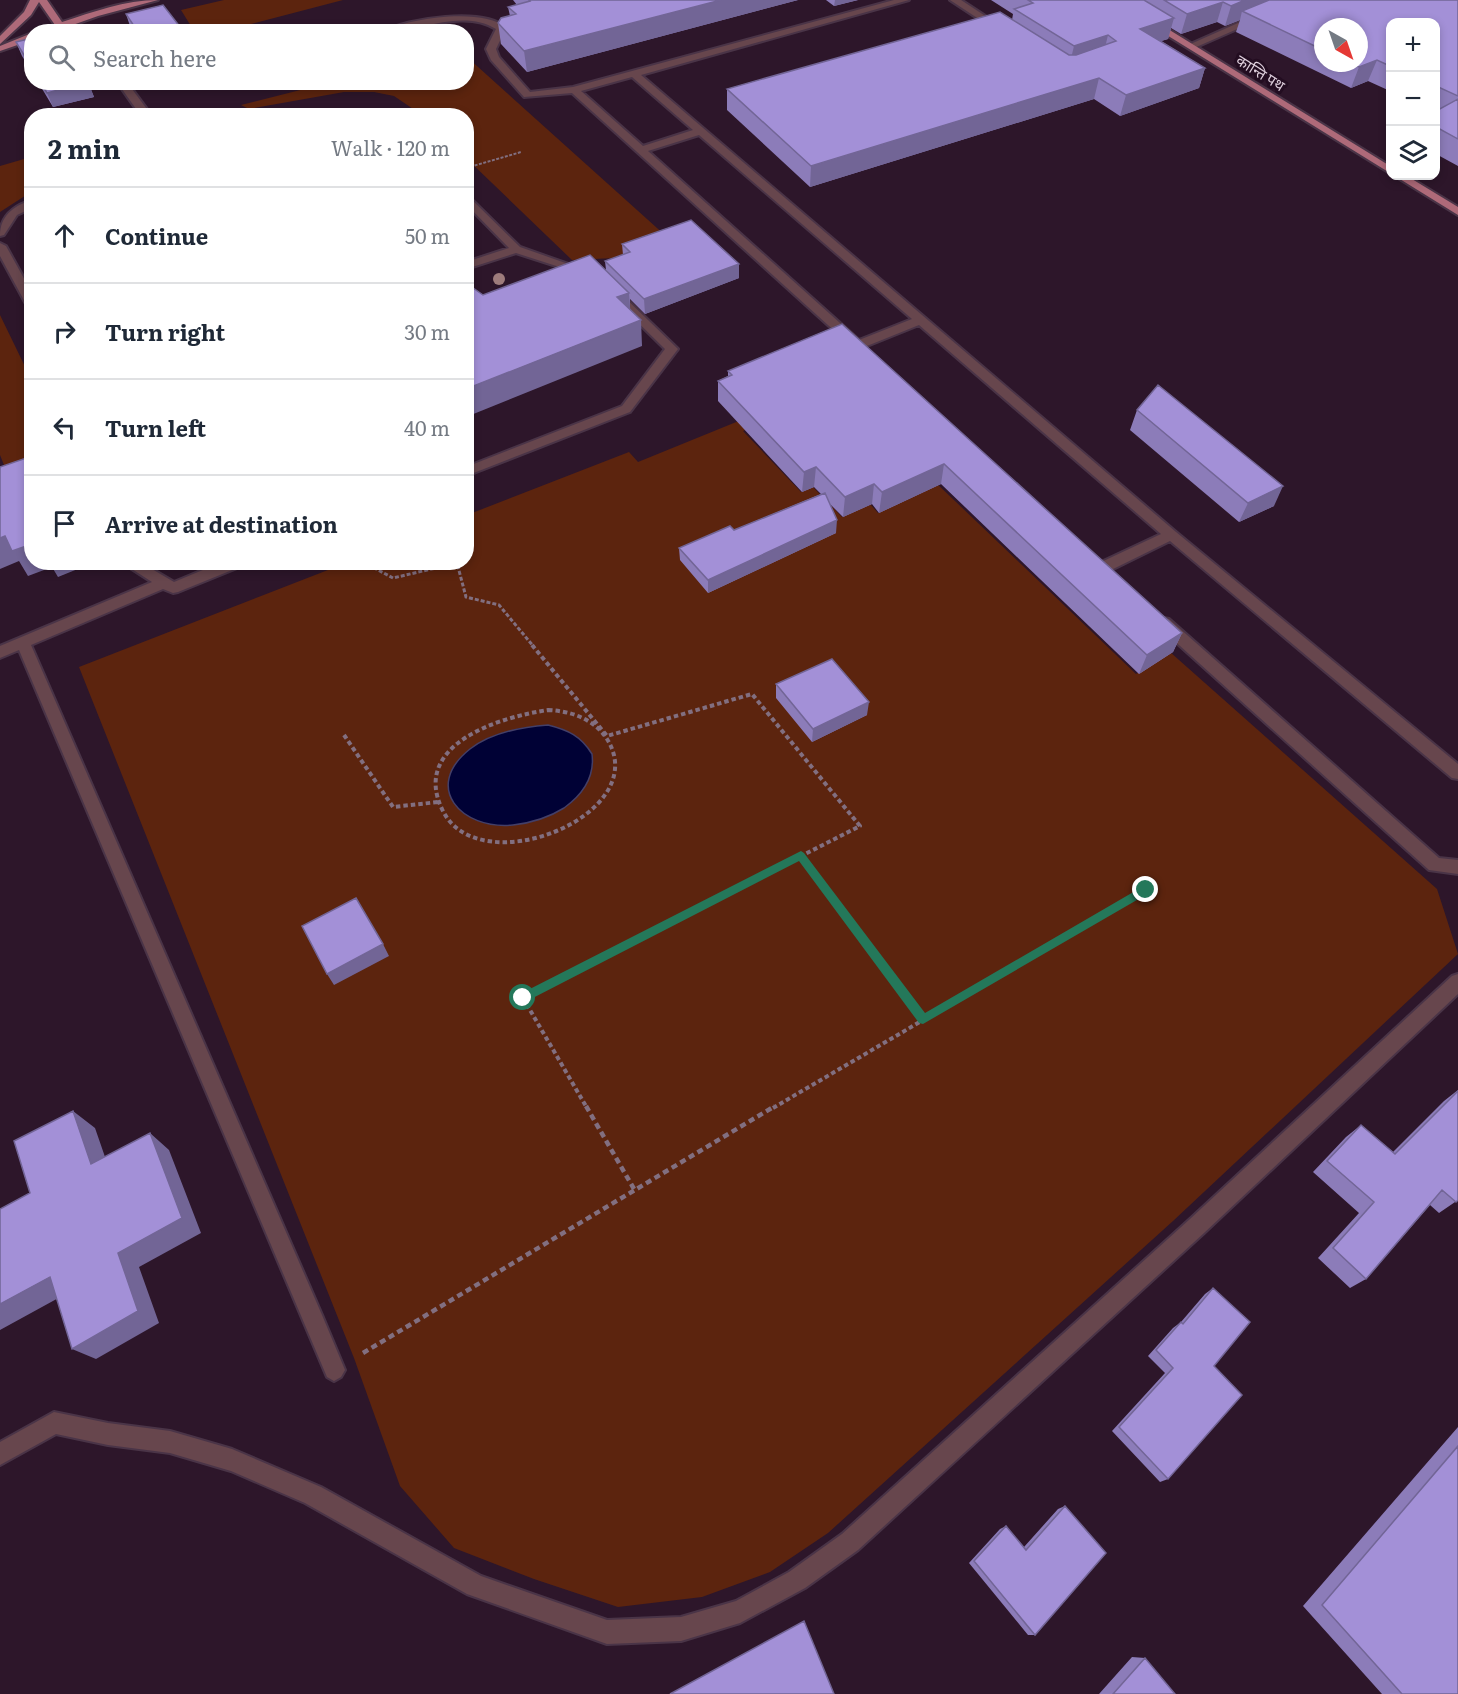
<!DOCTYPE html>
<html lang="en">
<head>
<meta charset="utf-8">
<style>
  :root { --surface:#fff; --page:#f6f6f7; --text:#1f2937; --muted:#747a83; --line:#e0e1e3 }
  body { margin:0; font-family:Literata,"Noto Sans Devanagari",serif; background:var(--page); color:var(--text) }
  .controls { position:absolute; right:18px; top:18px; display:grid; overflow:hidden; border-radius:12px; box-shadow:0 3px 9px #0003 }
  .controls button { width:54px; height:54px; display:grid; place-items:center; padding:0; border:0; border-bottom:2px solid var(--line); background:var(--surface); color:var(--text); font:30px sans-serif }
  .compass { position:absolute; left:1314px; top:18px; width:54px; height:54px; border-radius:50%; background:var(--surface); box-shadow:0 3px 9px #0003; rotate:140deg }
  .stop { position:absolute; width:18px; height:18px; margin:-14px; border:4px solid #24785a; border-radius:50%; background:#fff }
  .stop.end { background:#24785a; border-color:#fff; box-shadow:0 2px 6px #0008 }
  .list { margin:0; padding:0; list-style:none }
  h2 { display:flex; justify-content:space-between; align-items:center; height:78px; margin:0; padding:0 24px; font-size:26px }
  h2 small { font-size:20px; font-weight:400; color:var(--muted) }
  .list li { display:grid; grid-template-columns:39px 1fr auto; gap:18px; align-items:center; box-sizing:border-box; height:96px; padding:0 24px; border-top:2px solid var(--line) }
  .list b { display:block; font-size:22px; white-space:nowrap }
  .list em { font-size:20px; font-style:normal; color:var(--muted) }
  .icon { flex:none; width:33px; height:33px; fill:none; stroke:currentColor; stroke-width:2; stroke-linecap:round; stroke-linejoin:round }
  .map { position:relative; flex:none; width:1458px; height:1694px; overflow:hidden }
  .search { position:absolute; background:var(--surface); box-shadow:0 3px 9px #0003; left:24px; top:24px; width:450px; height:66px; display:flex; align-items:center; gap:15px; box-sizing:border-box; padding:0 21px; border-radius:24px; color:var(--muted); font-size:22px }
  .panel { position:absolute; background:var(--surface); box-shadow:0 3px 9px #0003; left:24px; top:108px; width:450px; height:462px; border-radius:24px }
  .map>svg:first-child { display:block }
  .green { fill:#5c240e }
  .water { fill:#000135; stroke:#433f68; stroke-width:1.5 }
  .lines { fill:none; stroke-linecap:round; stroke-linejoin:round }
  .service-casing { stroke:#4a3447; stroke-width:4 }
  .primary-casing { stroke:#4a3447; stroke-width:4 }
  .path-far3 { stroke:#826f80; stroke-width:2; stroke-dasharray:3 1.5; stroke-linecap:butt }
  .path-far2 { stroke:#826f80; stroke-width:3; stroke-dasharray:4 2; stroke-linecap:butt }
  .path-far1 { stroke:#826f80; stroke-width:4; stroke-dasharray:4.5 3; stroke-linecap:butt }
  .path { stroke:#826f80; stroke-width:4.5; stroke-dasharray:6 4; stroke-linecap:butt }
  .service { fill:#67464d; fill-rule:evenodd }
  .primary { fill:#ae6a79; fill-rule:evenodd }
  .tree { fill:#9e7c7c }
  .wall { fill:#8c7cb9; fill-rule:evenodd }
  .shaded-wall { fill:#726596 }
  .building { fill:#a390d7; stroke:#726596; stroke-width:1.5 }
  .route { fill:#24785a }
  .labels { text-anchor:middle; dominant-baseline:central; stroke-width:6; stroke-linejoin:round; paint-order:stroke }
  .far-street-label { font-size:15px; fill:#e0d1de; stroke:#230d21 }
</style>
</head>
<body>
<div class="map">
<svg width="1458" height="1694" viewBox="0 0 1458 1694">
  <rect width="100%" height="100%" fill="#2d162a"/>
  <path class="green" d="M224,0H343L224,31H194L181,10Z
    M467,57L667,237L615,258L572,260L467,159L466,116L422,115L394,96L374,92H344L249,109L241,105L328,83L466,82Z
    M31,157V192L0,212V166Z
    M0,315L32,381L31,461L6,470L0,455Z
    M751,416L758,424L743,431L801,492L813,487L842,517L870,504L878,513L929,489L910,458L1136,674L1170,652L1437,889L1458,954L1173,1221L828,1533L770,1572L702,1597L618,1607L534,1579L454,1548L400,1486L354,1358L79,667L346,563L466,562L467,515L629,452L638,462Z"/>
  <path class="water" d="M548,725C568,730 581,736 592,754C595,777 582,795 564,808C548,818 531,823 513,825C461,830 422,787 470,749C492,732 521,727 548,725Z"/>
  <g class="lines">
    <defs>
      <path id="service" d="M894,0H909L641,75L1176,532L1458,764V779L1452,778L1170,541L1107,572H1097L1095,568L1097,564L1161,534L919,325L862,348L858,349L850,345L572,93L524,97L491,60L486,49L496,29C463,8 418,32 383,32C407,18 484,7 506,28L496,49L499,57L530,92L573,87ZM632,77L693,130L643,146L581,91ZM699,135L912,319L859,340L648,151Z
        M950,0H961L1005,29L997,31Z
        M1290,0H1303L1194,48L1186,46Z
        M59,21L73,27L93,32C79,32 66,34 54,24Z
        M117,82H153L132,89L152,116H141Z
        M330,110H375L384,116H311Z
        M466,194L520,247L591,272L585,275L581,274L516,253L466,269V262L509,248L466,204Z
        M32,200V208L17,215L4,235L0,236C0,216 13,206 32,200Z
        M0,243L6,246L32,293V307L26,304L0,256Z
        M615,291L619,292L678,349L630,412L466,476V467L622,406L665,349L611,296L609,294Z
        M121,562H140L174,582L222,562H244L242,566L178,592L173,593L163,589L31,645L322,1315L345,1370L341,1377L334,1381L327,1377L19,650L0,658V646L152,582Z
        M1164,618L1169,619L1439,858L1458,860V874L1429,870L1159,627L1157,623L1159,619Z
        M1458,974V994L1204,1233L858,1550L805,1588L740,1623L681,1641L607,1644L467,1594L305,1503L231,1471L170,1453L108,1445L56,1434L0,1465V1442L54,1412L108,1423L170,1431L232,1449L321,1487L481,1576L607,1620L681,1617L736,1601L789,1572L842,1534L1190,1219L1452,976Z"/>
      <path id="primary" d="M30,0H47L62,22C93,12 125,0 158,0L98,16L53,32H39L55,25L39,2L31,15L0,44V36L24,12Z
        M1110,0H1121L1390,166V173Z
        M32,33V40L0,51V46Z
        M1395,176H1407L1458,207V215Z"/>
    </defs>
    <use href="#service" class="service-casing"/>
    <use href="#primary" class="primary-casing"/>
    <path class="path-far3" d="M466,168L521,152"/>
    <path class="path-far2" d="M363,562L393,578L457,563L466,597L499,605L534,647"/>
    <path class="path-far1" d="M532,645L607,736L752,694L860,826L523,998L587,1108
      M548,710C571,711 594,719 607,739C655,815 477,886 442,809C411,744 500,717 548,710Z
      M344,735L393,807L438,802
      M801,856L923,1019
      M773,1108L1145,890"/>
    <path class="path" d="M586,1106L634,1189
      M363,1353L775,1106"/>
    <use href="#service" class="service"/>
    <use href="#primary" class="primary"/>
  </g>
  <circle class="tree" cx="499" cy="279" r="6"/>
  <path class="wall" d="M513,0H798L527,72L501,44L498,23L510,16L508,7L517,5Z
    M826,0H858L834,6Z
    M991,0H1458V166L1436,154V22H1390V91L1368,81L1351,88L1236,32L1240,20L1225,26L1217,22L1181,34L1171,28L1168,39L1161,41L1205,68L1199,88L1120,116L1094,99L810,187L727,110V89L1012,20L1013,14ZM1323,27L1359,63H1323Z
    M126,14L184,32H133L131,29Z
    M32,38V72L22,56L16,42Z
    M38,82H88L94,97L53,107Z
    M622,244L739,264V278L645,314L630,299V310L642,346L483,295L606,270L605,261L623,255Z
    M842,324L1182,633L1173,652L1139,674L941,484L879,513L872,504L843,517L829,503L836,533L708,593L680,560L679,548L734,530L821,494L814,487L802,492L718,401V381L728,376V371Z
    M1137,410L1274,506L1239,522L1130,430Z
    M776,684L867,715L812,742L776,698Z
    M1458,1090V1200L1439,1213L1430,1205L1366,1279L1350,1288L1318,1258L1359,1213L1313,1172L1346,1137L1361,1125L1393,1152L1444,1101Z
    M1213,1288L1214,1366L1168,1479L1160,1482L1112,1431L1165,1373L1148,1356L1173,1328L1181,1322L1205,1294Z
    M1458,1427V1694H1382L1303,1606Z
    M1065,1506L1035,1635H1028L969,1563L1000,1529L1006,1526L1024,1547L1058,1509Z
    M1132,1657L1145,1658L1175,1694H1099Z"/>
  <path class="shaded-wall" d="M721,0H798L527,72L524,51Z
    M835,0H858L834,6Z
    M1245,0H1284L1242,11L1240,20L1225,26L1231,6Z
    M1223,2L1217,22L1181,34L1187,14Z
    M1174,18L1168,39L1135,49L1140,29Z
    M1108,35L1103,56L1069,67L1074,46Z
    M1377,60L1368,81L1351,88L1359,67Z
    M1205,68L1199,88L1120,116L1126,95Z
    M1099,78L1094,99L810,187L811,166Z
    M88,82L94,97L53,107L47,93Z
    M739,264V278L645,314L644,299Z
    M629,293L631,319L617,297Z
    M641,320L642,346L466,417V389Z
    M944,464L941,484L879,513L882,492Z
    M816,467L814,487L802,492L804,472Z
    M874,484L872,504L843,517L845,497Z
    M1283,486L1274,506L1239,522L1248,503Z
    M837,520L836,533L708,593V580Z
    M5,536L32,544V562H95L58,577L52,567L28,576L19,561L0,569V538Z
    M1182,633L1173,652L1139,674L1147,655Z
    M869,702L867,715L812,742L813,729Z
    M383,944L389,956L334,985L327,974Z
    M73,1111L95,1128L113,1180L91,1164Z
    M150,1133L169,1150L201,1233L139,1267L159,1323L96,1359L72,1349Z
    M50,1277L73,1290L0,1330V1304Z"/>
  <path class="building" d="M529,0H721L524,51L498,23L501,18L516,14L508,7L530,1Z
    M1028,0H1144L1174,18L1140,29L1205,68L1126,95L1099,78L811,166L727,89L1000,12L1069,55H1076L1116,41L1108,35L1074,46L1014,9L1033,3Z
    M1164,0H1245L1231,6L1223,2L1187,14Z
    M1269,0H1458V96L1436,86V22H1390V66L1377,60L1359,67L1350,63H1359V27H1323V50L1242,11Z
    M163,5L184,32H138L126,14Z
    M32,38V68L16,42Z
    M41,82H87L47,93Z
    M1458,99V139L1436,127V111Z
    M691,220L739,264L644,299L605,261L630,252L622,244Z
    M590,255L629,293L617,297L641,320L466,389V283L483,295Z
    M842,324L1182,633L1147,655L944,464L882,492L874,484L845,497L816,467L804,472L718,381L732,375L728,371Z
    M1158,385L1283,486L1248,503L1137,410Z
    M32,456V544L12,551L5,536L0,538V467Z
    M825,493L837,520L708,580L679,548L730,526L734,530Z
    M832,659L869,702L813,729L776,684Z
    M356,898L383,944L327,974L302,926Z
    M1458,1091V1200L1456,1202L1442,1190L1366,1279L1333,1248L1374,1202L1327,1161L1361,1125L1395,1154Z
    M73,1111L91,1164L150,1133L182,1218L118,1253L138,1311L72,1349L50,1277L0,1304V1209L30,1193L14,1141Z
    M1213,1288L1250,1322L1214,1366L1242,1395L1168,1479L1119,1427L1173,1368L1156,1350L1181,1322L1183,1324Z
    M1458,1446V1694H1402L1322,1605Z
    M1065,1506L1106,1553L1035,1635L974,1561L1006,1526L1026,1550Z
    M804,1621L834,1694H670Z
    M1145,1658L1175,1694H1113Z"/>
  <path class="route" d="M801,851L804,853L925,1013L1142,887L1146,886L1151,890L1149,893L923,1024L919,1023L799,861L527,1001H520V994Z"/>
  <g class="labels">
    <g class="far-street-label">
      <text transform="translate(1261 72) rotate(32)">कान्ति पथ</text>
    </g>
  </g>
</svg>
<div class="controls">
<button>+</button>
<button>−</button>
<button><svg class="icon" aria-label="layers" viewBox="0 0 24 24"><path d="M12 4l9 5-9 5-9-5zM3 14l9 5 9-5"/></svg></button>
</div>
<svg class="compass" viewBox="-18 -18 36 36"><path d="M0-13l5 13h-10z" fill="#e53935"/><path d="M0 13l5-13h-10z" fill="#747a83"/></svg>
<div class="stop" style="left:523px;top:998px"></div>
<div class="stop end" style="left:1146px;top:890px"></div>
<div class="search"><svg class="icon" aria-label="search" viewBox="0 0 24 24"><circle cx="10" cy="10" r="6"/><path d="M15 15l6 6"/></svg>Search here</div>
<section class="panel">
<h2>2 min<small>Walk · 120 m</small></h2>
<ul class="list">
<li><svg class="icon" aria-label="ahead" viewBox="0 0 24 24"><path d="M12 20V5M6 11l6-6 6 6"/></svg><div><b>Continue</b></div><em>50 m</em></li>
<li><svg class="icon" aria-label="right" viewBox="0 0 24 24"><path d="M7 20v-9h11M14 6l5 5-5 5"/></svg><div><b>Turn right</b></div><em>30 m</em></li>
<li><svg class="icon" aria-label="left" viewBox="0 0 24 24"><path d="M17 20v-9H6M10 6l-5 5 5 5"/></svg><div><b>Turn left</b></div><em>40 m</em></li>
<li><svg class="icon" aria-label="arrive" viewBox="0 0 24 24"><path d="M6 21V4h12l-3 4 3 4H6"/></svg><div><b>Arrive at destination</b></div></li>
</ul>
</section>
</div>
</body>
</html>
